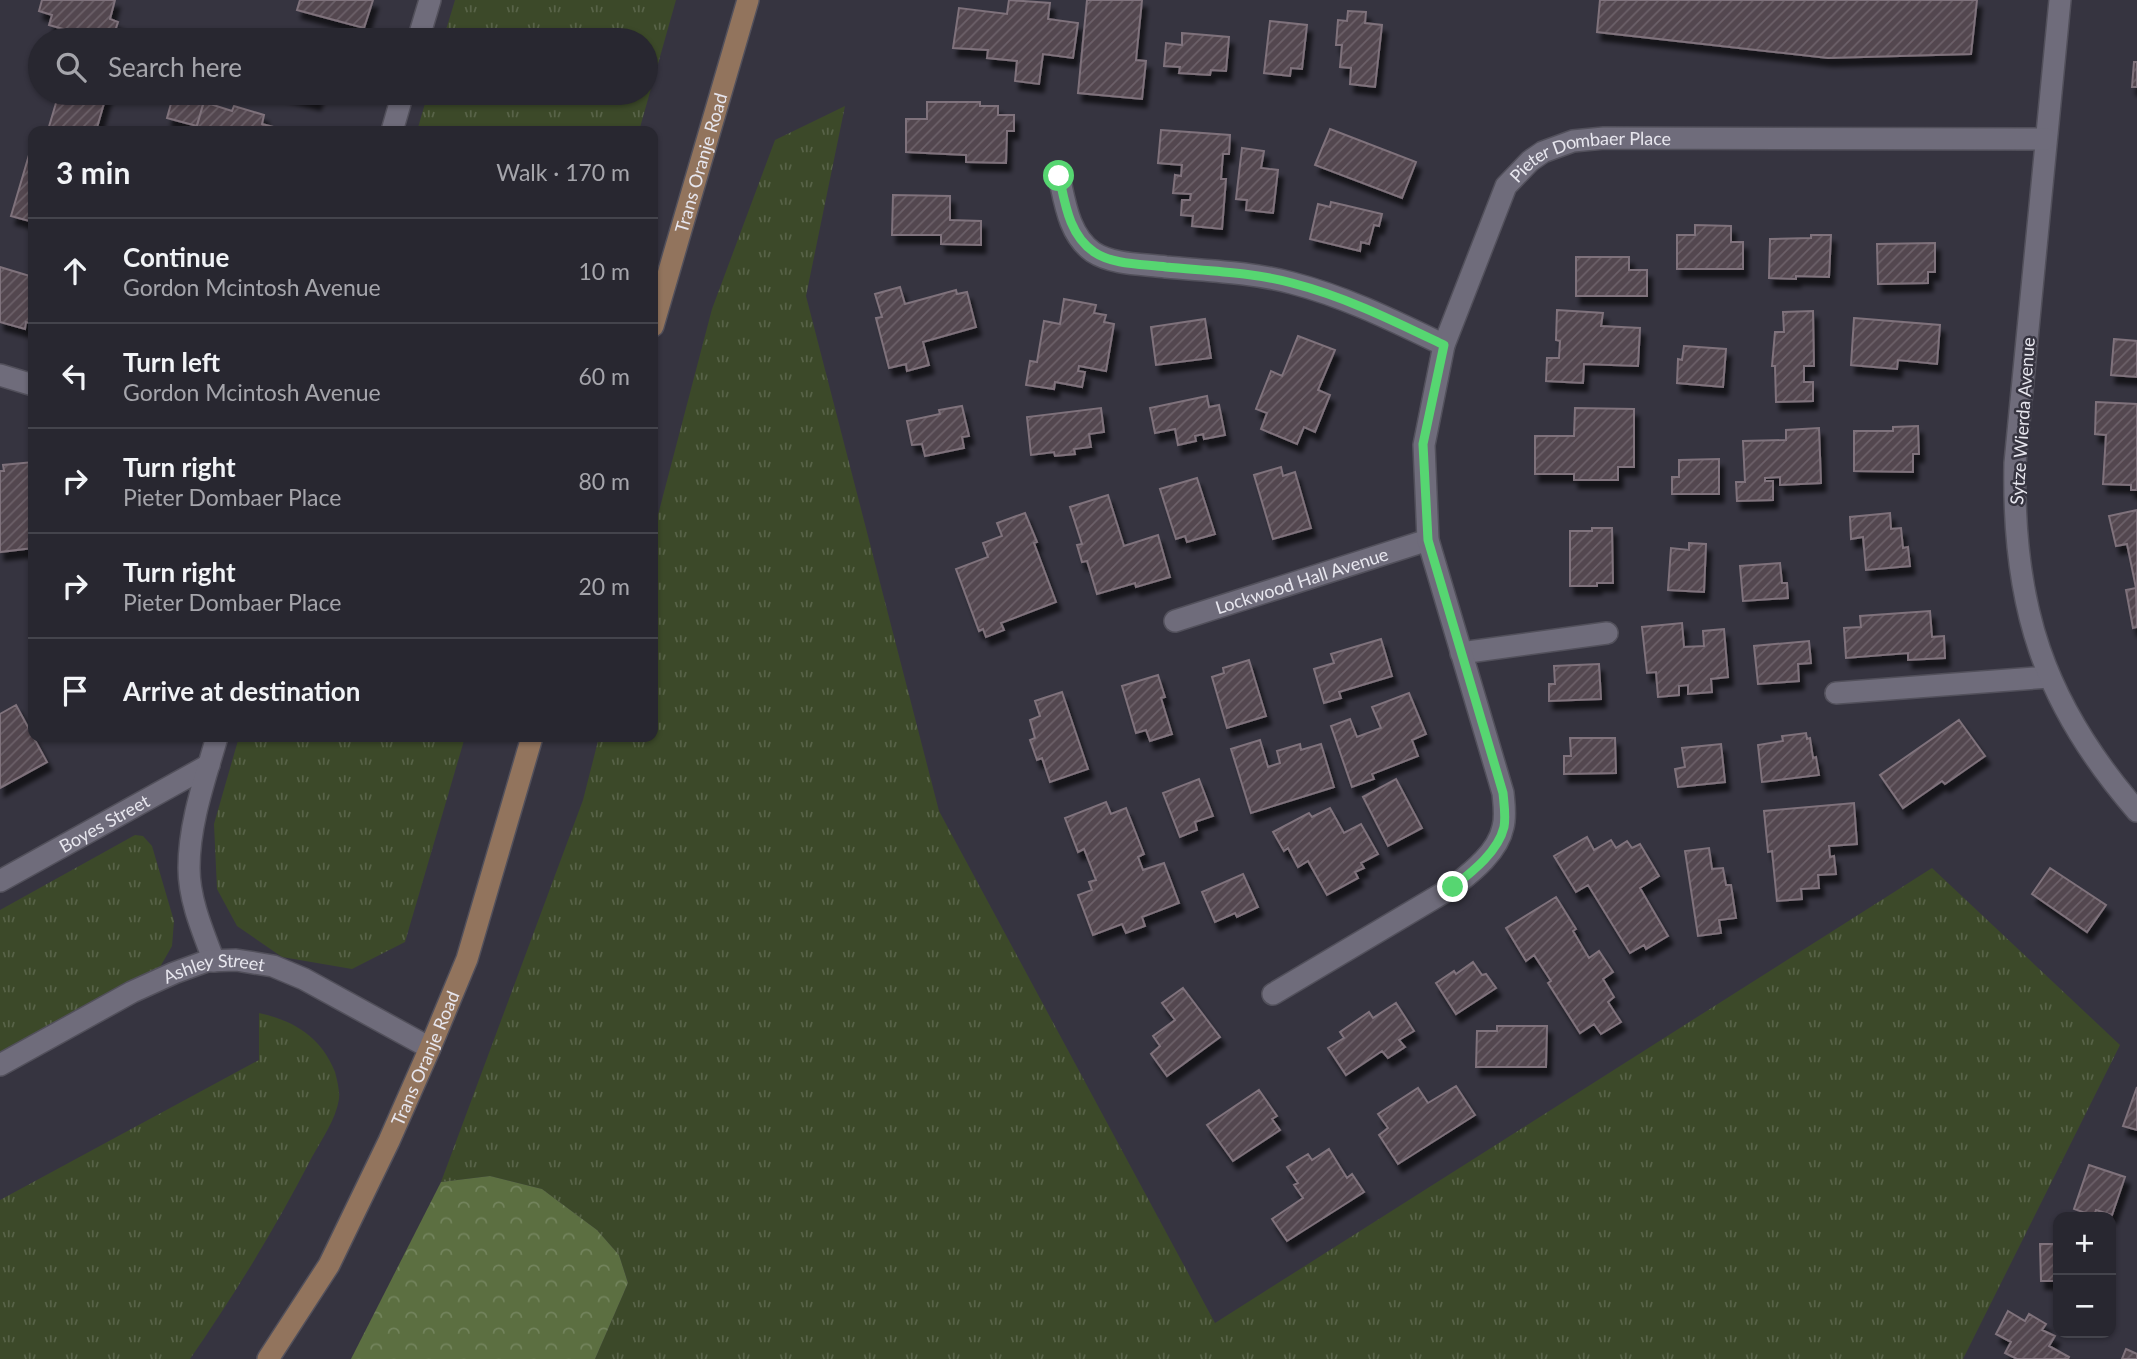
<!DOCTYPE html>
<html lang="en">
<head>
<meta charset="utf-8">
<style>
  :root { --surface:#282730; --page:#302f38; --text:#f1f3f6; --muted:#a5a5ab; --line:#44444c }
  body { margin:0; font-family:Lato,sans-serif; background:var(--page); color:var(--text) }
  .controls { position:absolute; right:21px; bottom:21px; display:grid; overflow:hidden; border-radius:14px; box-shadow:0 2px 5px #0004 }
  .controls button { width:63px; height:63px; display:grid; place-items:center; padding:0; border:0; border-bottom:2px solid var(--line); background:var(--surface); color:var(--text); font:35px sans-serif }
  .stop { position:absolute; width:21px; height:21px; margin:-16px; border:5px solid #56d671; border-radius:50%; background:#fff }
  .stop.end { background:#56d671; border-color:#fff; box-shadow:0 2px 7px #0008 }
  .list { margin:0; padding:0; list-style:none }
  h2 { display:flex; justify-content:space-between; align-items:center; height:91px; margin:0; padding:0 28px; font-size:30px }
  h2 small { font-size:23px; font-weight:400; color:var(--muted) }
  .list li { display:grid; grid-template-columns:46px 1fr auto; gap:21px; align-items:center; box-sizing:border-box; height:105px; padding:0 28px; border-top:2px solid var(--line) }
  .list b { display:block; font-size:26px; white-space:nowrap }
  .list p { margin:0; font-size:23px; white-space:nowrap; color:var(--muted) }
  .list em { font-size:23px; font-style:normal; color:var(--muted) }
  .icon { flex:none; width:38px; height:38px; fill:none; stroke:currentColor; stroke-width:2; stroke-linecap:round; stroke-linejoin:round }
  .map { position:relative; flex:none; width:2137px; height:1359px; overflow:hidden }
  .search { position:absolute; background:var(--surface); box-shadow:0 2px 5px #0004; left:28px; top:28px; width:630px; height:77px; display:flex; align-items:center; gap:18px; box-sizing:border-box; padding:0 24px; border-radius:38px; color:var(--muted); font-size:26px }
  .panel { position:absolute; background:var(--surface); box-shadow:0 2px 5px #0004; left:28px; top:126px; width:630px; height:616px; border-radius:14px }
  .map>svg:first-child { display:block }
  .grass { fill:url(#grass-tufts) }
  .forest { fill:url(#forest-crowns) }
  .building { fill:url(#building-hatch); stroke:#7f727b; stroke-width:2; filter:url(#shadow) }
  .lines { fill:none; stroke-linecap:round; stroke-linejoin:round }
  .lane-casing { stroke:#52505b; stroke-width:24 }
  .street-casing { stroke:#52505b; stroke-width:24 }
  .secondary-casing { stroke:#52505b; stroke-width:24 }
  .lane { stroke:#6f6c7b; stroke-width:21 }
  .street { stroke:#6f6c7b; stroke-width:21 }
  .secondary { stroke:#92745d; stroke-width:21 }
  .route { stroke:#56d671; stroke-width:9 }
  .labels { text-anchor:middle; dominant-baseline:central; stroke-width:5; stroke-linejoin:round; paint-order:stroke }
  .street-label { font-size:18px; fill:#e7e6ee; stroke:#363440 }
</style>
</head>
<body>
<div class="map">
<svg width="2137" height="1359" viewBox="0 0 2137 1359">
  <defs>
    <pattern id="grass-tufts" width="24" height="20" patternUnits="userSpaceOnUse" patternTransform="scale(1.75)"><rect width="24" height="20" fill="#3c4929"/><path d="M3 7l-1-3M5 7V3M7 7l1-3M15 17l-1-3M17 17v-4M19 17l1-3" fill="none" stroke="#586348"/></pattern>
    <pattern id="forest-crowns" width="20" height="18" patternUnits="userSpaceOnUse" patternTransform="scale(1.75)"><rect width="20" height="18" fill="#5c6f41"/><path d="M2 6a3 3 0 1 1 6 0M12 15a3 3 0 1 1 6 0" fill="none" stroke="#73845d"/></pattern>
    <pattern id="building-hatch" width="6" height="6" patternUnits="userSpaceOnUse" patternTransform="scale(1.75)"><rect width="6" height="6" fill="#53464f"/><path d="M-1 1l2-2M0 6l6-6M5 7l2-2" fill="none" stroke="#6c6169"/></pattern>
    <filter id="shadow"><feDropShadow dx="4.5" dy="8" stdDeviation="2" flood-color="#0009"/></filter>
  </defs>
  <rect width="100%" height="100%" fill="#363440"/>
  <path class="grass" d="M455,0H676L639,131H417L428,93H646V40H443Z
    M845,106L806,296L939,811L1215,1323L1932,868L2120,1045L1963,1359H595L628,1283L619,1255L597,1230L542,1189L490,1176L441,1182L583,800L599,737H653V534L712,309L775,140Z
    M239,737H465L405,942L352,969L282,957L237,926L217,889L214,824Z
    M135,835L143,836L152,846L174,921L172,946L160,967L0,1054V910Z
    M259,1013C295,1021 321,1037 335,1072C337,1080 340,1091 339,1099C336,1119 322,1139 312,1157C276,1227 235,1294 190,1359H0V1200L259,1060Z"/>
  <path class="forest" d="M490,1176L542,1189L597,1230L619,1255L628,1283L595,1359H351L441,1182Z"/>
  <path class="building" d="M42,0H115L110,19L118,22L112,40H103L49,25L52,15L39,11Z
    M300,0H373L364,28L297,10Z
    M1009,0L1050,3L1048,19L1078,23L1073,58L1043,54L1039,84L1015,81L1017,61L987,58L988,50L953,48L959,8L1007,14Z
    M1087,0H1142L1136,60L1146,61L1142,99L1078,93Z
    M1600,0H1977L1971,54L1828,58L1597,32Z
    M1348,11L1366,12L1365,23L1382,25L1375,87L1350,84L1351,68L1340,67L1342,45H1336L1338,20L1347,21Z
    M1270,21L1307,25L1302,69L1291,68L1290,76L1264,73Z
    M1182,33L1229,37L1226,71L1211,70L1210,75L1179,73L1180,67L1164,66L1166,43L1182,45Z
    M2134,62H2137V87H2132Z
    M59,93H107L96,131L48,130Z
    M174,93H206L197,126L167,118Z
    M283,93H319L316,102Z
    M204,102L232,111L234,106L264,115L262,124L289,131H208L196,128Z
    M927,102H980V106H998V115H1014V131H1007L1006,163L966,162V155L906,152V119H927Z
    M1330,129L1416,162L1402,198L1315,165Z
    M1161,130L1230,135L1229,154H1223L1221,179H1226L1222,229L1192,226L1193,216L1181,215L1182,200H1190L1191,194L1173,193L1175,175L1181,176L1182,165L1158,163Z
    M1242,148L1264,151L1261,168L1278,170L1273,213L1246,210L1247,200L1236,199Z
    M29,155L33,156V222L11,216Z
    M893,195L950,196V220L981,221V245L941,244V235H892Z
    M1331,202L1382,214L1379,226L1374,225L1369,244L1361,242L1360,251L1310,239L1318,204L1330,207Z
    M1695,225L1731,226V242H1743V269H1677V235H1695Z
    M1811,235H1831L1829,277L1796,276V279L1769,278L1770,239L1811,238Z
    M1935,243V272H1928V283L1878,284L1877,244Z
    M1576,257H1629V270H1647V296H1576Z
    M0,267L33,277V324L26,322L25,329L0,322Z
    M900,287L905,304L956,290L957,294L967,292L976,327L923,342L929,365L907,371L906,364L889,368L876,318L882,317L875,294Z
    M1064,299L1096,305L1094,313L1106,315L1104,322L1114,324L1106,371L1079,366L1078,371L1085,372L1082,387L1055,382L1054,389L1026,385L1030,361L1037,362L1044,321L1060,324Z
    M1557,310L1603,313L1601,326L1640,328L1638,366L1584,364L1583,383L1546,381L1547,358H1559L1560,341L1556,340Z
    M1813,311L1814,366H1804V382H1813V401L1776,402L1775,366H1772L1775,332H1784L1783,312Z
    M1854,318L1940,325L1937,364L1898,360L1897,369L1851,365Z
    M1205,319L1211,358L1156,365L1151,327Z
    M1298,336L1335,350L1318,390L1330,395L1315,432L1304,427L1297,444L1261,429L1267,413L1256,409L1271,371L1282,376Z
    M2114,339L2137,341V377L2111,375Z
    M1684,346L1726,349L1723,387L1677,383L1678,359L1682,360Z
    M1207,396L1209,407L1219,405L1225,435L1204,439L1203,434L1195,436L1196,441L1178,445L1175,429L1155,433L1150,408Z
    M2096,402L2137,404V490H2131V485L2103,484L2106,435L2095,434Z
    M962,406L969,436L962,437L964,448L925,456L922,444L912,445L907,421L940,414L939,410Z
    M1101,408L1104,432L1089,434L1091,447L1074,449L1075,454L1055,456L1054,452L1031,455L1027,417Z
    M1575,408L1634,409V467H1618V480H1574V474H1535V436H1574Z
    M1918,426L1919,454H1913V472L1854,471V431H1893V427Z
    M1819,428L1821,483L1780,485V477L1765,478V481H1773V500L1737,501L1736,482H1745L1743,441L1786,440V430Z
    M1719,459V494H1672V477H1679V460Z
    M33,462V548L0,552V471H4L3,465Z
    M1281,467L1283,476L1295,472L1311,528L1273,539L1254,475Z
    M1197,478L1215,534L1187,542L1185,536L1176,539L1160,489Z
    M1108,495L1124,546L1158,535L1170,577L1136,587L1135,583L1097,594L1087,561L1082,562L1077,545L1082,544L1070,507Z
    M2137,510V588H2136L2127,544L2116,546L2109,516Z
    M1025,513L1037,542L1034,543L1056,602L1001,623L1004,630L986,637L983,629L979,631L956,569L988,557L983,543L1002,536L997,523Z
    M1890,513L1891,529L1901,528L1903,548L1908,547L1910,566L1866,570L1863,537L1851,539L1850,517Z
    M1592,528H1612L1613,583H1597V586H1570V531H1592Z
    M1689,543L1706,544L1704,592L1668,590L1671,548L1689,550Z
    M1780,563L1782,583H1787L1788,598L1743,601L1740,566Z
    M2136,588L2137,627L2133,628L2126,590Z
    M1930,611L1932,637L1944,636L1945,658L1908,660V653L1846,658L1844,628L1861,627L1860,616Z
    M1682,623L1684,647L1704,646L1703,631L1724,629L1728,677L1711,679L1712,692L1688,694V685L1679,686V695L1658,697L1656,672L1647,673L1642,627Z
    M1381,639L1392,676L1339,692L1341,698L1324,703L1314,669L1334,663L1331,654Z
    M1809,641L1811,663L1798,664L1799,681L1758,684L1754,646Z
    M1249,660L1266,716L1227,728L1212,677L1224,673L1223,668Z
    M1599,664L1601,699L1549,701V684H1555L1554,666Z
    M1158,675L1165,697L1161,698L1172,734L1150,741L1146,730L1136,733L1122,686Z
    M1062,692L1088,769L1050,782L1042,758L1037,760L1030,740L1035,738L1030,720L1040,716L1035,701Z
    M1409,693L1426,734L1412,740L1418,756L1372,774L1374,779L1352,787L1331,726L1350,719L1357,737L1381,728L1372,707Z
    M16,705L47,762L0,788V714Z
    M1959,720L1985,756L1945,784L1942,781L1903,808L1880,775Z
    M1806,733L1807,739L1810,738L1813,758L1816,757L1819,775L1762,782L1758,745L1783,741L1782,736Z
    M1570,738H1615L1616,773L1564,774V756H1571Z
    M1260,740L1268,767L1280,763L1277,751L1300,744L1301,750L1321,744L1334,787L1251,813L1231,749Z
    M1721,744L1725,782L1678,787L1675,769L1685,767L1682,748Z
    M1199,779L1213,816L1195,822L1197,830L1180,837L1163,793Z
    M1396,779L1422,828L1388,846L1363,797Z
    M1106,802L1111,814L1126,808L1144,854L1138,857L1143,870L1164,863L1179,903L1142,917L1145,926L1126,933L1122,924L1093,935L1078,895L1092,890L1089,882L1096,880L1084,849L1078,852L1065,818Z
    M1854,803L1857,844L1829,846L1830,857L1834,856L1836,874L1818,875L1819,888L1801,889L1802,899L1777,901L1772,851L1768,852L1764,811Z
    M1330,808L1344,833L1361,824L1378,854L1361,863L1364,868L1355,872L1358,878L1327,895L1308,861L1298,867L1288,848L1284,851L1273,832L1309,813L1312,817Z
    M1587,837L1594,850L1611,840L1616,848L1627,841L1632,848L1640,844L1659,876L1640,888L1668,936L1646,949L1644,945L1630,953L1588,885L1576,892L1554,856Z
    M1709,848L1712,869L1723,868L1726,885H1731L1736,918L1719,920L1721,933L1698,936L1685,851Z
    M2050,868L2106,905L2087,932L2032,894Z
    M1243,874L1258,907L1237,917L1235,913L1215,922L1202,892Z
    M1556,897L1576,929L1573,931L1589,958L1599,951L1613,972L1603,979L1614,997L1608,1002L1621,1022L1601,1034L1594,1024L1580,1033L1548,983L1551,981L1534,955L1526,961L1506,928Z
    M1473,962L1482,975L1486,974L1496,988L1456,1014L1436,983L1454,971L1456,974Z
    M1183,988L1220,1037L1167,1076L1151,1054L1160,1046L1153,1036L1175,1020L1162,1003Z
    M1396,1003L1414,1031L1399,1040L1405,1047L1388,1058L1382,1051L1346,1075L1328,1048L1344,1038L1340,1032L1369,1012L1373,1018Z
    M1497,1026H1547L1546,1067H1476L1477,1031H1497Z
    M1456,1086L1475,1115L1398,1164L1379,1135L1388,1128L1378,1114L1418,1088L1428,1103Z
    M2137,1087V1130L2123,1126Z
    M1259,1090L1277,1116L1272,1119L1280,1130L1233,1161L1207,1125Z
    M1329,1149L1347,1178L1352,1174L1364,1192L1287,1241L1272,1219L1303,1198L1294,1185L1298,1183L1287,1167L1308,1154L1312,1160Z
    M2089,1165L2125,1177L2112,1215L2096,1210L2094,1216L2074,1209Z
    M2040,1244H2058V1281H2041Z
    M2008,1311L2025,1321L2029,1314L2046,1324L2042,1330L2055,1336L2049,1346L2069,1357L2068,1359H2017L2005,1353L2011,1342L1996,1334Z
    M2126,1349L2137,1354V1359H2122Z"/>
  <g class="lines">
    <defs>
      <path id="lane" d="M1461,653L1607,633
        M1836,693L2049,677"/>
      <g id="street">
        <path d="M2060,0L2015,463C2012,605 2043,703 2137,811"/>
        <path d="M418,40L430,0"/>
        <path d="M392,131L403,93"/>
        <path d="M1059,176C1065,203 1069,235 1093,252C1113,265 1143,264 1166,267C1208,271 1251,272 1292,283C1346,297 1394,321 1444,345"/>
        <path d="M0,375L33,385"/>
        <path id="s1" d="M1175,621L1428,540"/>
        <path id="s2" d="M0,881L209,765"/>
        <path d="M214,961C203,932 189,900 189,868C189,823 205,779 217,737"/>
        <path id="s3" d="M1273,994L1453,887C1472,872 1498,852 1503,827C1506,816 1504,804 1503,793L1428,540L1424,445L1444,345L1506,186L1530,161L1543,152L1573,141L1604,138L2046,139"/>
        <path id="s4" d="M0,1065L132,992L174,973L207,961L236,960L273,966L304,979L430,1048"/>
      </g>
      <g id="secondary">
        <path id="s5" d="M653,326L748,0"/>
        <path id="s6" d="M268,1359L329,1265L389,1141L430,1048L467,959L532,737"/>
      </g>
    </defs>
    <use href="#lane" class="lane-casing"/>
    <use href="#street" class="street-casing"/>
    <use href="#secondary" class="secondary-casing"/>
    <use href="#lane" class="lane"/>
    <use href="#street" class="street"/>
    <use href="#secondary" class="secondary"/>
  </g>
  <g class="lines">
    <path class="route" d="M1059,176C1065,203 1069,235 1094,252C1113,265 1143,264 1166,267C1208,271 1251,272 1292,283C1346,297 1394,321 1444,345L1423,444L1428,540L1503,793C1504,804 1506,816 1504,827C1498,852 1472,872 1453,887"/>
  </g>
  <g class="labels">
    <g class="street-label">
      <text stroke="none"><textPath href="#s3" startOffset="1050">Pieter Dombaer Place</textPath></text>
      <text stroke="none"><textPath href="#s5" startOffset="170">Trans Oranje Road</textPath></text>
      <text transform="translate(2022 421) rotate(-86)">Sytze Wierda Avenue</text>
      <text stroke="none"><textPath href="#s1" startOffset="133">Lockwood Hall Avenue</textPath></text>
      <text stroke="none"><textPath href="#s2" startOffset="119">Boyes Street</textPath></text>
      <text stroke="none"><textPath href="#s4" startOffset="238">Ashley Street</textPath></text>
      <text stroke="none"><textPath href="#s6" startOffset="340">Trans Oranje Road</textPath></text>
    </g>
  </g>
</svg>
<div class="controls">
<button>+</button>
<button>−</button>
</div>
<div class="stop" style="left:1059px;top:176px"></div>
<div class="stop end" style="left:1453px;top:887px"></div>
<div class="search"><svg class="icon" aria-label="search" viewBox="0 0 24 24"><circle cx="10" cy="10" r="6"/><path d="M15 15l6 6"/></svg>Search here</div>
<section class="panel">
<h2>3 min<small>Walk · 170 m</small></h2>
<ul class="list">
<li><svg class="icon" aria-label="ahead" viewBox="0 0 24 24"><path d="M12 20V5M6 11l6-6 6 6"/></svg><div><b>Continue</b><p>Gordon Mcintosh Avenue</p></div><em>10 m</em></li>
<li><svg class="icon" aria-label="left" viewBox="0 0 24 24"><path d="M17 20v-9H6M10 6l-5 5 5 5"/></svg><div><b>Turn left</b><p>Gordon Mcintosh Avenue</p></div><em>60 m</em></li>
<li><svg class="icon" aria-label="right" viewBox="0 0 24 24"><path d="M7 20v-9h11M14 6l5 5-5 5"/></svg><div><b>Turn right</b><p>Pieter Dombaer Place</p></div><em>80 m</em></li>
<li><svg class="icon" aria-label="right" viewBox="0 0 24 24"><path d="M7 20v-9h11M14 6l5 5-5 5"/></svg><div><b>Turn right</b><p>Pieter Dombaer Place</p></div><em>20 m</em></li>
<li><svg class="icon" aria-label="arrive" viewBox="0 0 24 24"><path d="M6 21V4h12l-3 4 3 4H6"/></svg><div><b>Arrive at destination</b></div></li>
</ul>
</section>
</div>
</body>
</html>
